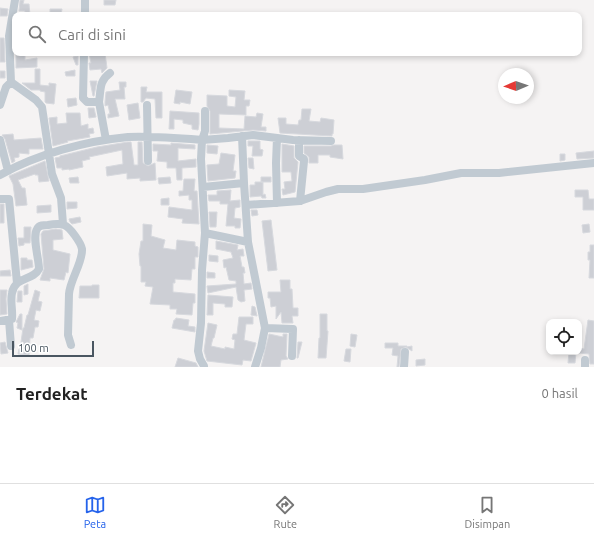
<!DOCTYPE html>
<html lang="id">
<head>
<meta charset="utf-8">
<style>
  :root { --surface:#fff; --page:#f2f2f2; --text:#222; --muted:#767676; --line:#e0e0e0; --accent:#2563eb }
  body { margin:0; font-family:Ubuntu,sans-serif; background:var(--page); color:var(--text) }
  .controls { position:absolute; right:12px; bottom:12px; display:grid; overflow:hidden; border-radius:8px; box-shadow:0 2px 6px #0003 }
  .controls button { width:36px; height:36px; display:grid; place-items:center; padding:0; border:0; border-bottom:1px solid var(--line); background:var(--surface); color:var(--text); font:20px sans-serif }
  .compass { position:absolute; left:498px; top:68px; width:36px; height:36px; border-radius:50%; background:var(--surface); box-shadow:0 2px 6px #0003; rotate:268deg }
  .scale { position:absolute; left:12px; bottom:10px; width:82px; box-sizing:border-box; padding-left:4px; border:2px solid #4a5661; border-top:0; font-size:11px; line-height:14px; white-space:nowrap; color:#4a5661; -webkit-text-stroke:3px #fff; paint-order:stroke }
  .list { margin:0; padding:0; list-style:none }
  h2 { display:flex; justify-content:space-between; align-items:center; height:52px; margin:0; padding:0 16px; font-size:17px }
  h2 small { font-size:13px; font-weight:400; color:var(--muted) }
  .icon { flex:none; width:22px; height:22px; fill:none; stroke:currentColor; stroke-width:2; stroke-linecap:round; stroke-linejoin:round }
  .map { position:relative; flex:none; width:594px; height:367px; overflow:hidden }
  .search { position:absolute; background:var(--surface); box-shadow:0 2px 6px #0003; left:12px; right:12px; top:12px; height:44px; display:flex; align-items:center; gap:10px; box-sizing:border-box; padding:0 14px; border-radius:8px; color:var(--muted); font-size:15px }
  .sheet { height:116px; background:var(--surface) }
  nav { display:flex; justify-content:space-around; align-items:center; box-sizing:border-box; height:56px; border-top:1px solid var(--line); background:var(--surface); font-size:11px; color:var(--muted) }
  nav a { display:grid; justify-items:center; gap:2px }
  nav .on { color:var(--accent) }
  .map>svg:first-child { display:block }
  .building { fill:#cdcfd5; stroke:#d7d9de }
  .lines { fill:none; stroke-linecap:round; stroke-linejoin:round }
  .minor { stroke:#c1cad2; stroke-width:8 }
</style>
</head>
<body>
<div class="map">
<svg width="594" height="367" viewBox="0 0 594 367">
  <rect width="100%" height="100%" fill="#f5f3f3"/>
  <path class="building" d="M20,0H24L23,4H29L30,15H24L25,11H19Z
    M104,0H116L115,5H104Z
    M0,8L8,9L7,16H0Z
    M50,9H62L61,15H50Z
    M0,38H4L5,62H0Z
    M16,53H25V60L37,58V67L16,68Z
    M89,53H105L107,68L102,73L101,69L90,70L89,63H91Z
    M78,56V65H76L73,57Z
    M35,69H40V85L49,86V83L56,84L54,104L46,103L45,102V92L40,91V90H31L22,83H35Z
    M75,70V76H66L65,72Z
    M0,71H5V78H0Z
    M90,81H97L94,96H93Z
    M119,82H126V87H124L125,99H115L119,116L108,118V114H110L108,105L105,106V102L106,92L120,90Z
    M141,87H147L146,92H162V118H156L155,99L146,98L143,102H141Z
    M176,90L192,92L190,104L180,102V104L174,103Z
    M229,90L245,91L244,100H250L249,106H246V115L219,114V128L244,129L245,116L256,117L257,113L263,114L261,127H266V131L253,130L210,134V111L207,106V95L227,96V106L235,107L236,97L229,96Z
    M76,98L77,105L68,107L67,99Z
    M138,103L140,118L129,120L127,105Z
    M88,108H94L96,117L89,118Z
    M302,109H311L309,121L320,122L321,118L334,120L333,134H332V136L280,133L278,118H286V124L298,125L299,120H301Z
    M170,111L199,113V124L198,130L192,129V125L183,123V120L174,119V129H169Z
    M66,113H80L81,126L88,124V129L93,128L94,133L89,134L90,137L67,141L68,142L53,146L49,118L57,117V124L67,123Z
    M13,134L14,140L41,138L43,149H29V154L19,153V157L14,158L15,161L12,163L5,139L2,135Z
    M248,141H260V149L263,150L262,156H252L253,146H248Z
    M128,142H131L134,165H138V142H142L143,163L148,166L155,163L156,180L140,181V178L127,179V173L107,176L106,167L123,164L122,150L89,157L90,159L82,161L83,167L69,170V169L62,170V168H57L55,158L60,157V156L97,147Z
    M171,143L195,145V149L178,148V161L196,159V167L182,168V180H177L176,168H167V162L157,161L158,151H153V144L171,145Z
    M282,144L294,146V158L298,162L295,192L283,195L282,189H285L284,182L292,181L291,172H282Z
    M207,145L218,146L217,154L207,153Z
    M334,145H342L343,159L330,157V155H318V163H309V157L304,153V146H331Z
    M594,151V158L577,159L576,153Z
    M221,153L235,155L233,171H236L235,178L208,181L207,165L219,164Z
    M560,154H565V160L560,161Z
    M248,158H253L254,169L249,168Z
    M45,161L49,181L39,182L38,175H35V174L18,180L22,188H25L27,205L16,206L13,184L9,176Z
    M78,177L79,183H70L69,178Z
    M170,177L171,183L159,184L158,178Z
    M261,177H271V182H261Z
    M184,179H195L194,191H197L199,224L182,223L183,219L168,217L169,207L192,210V200H189V195L179,196V191H183Z
    M255,182H263V195L265,194L266,198H262L261,196L250,197V185H255Z
    M231,190L230,201L240,200V207L235,208L234,218L241,219L240,228H235V226H226L228,204H220V201H209L208,195H217V191Z
    M575,190H588L589,199H594V210H583V197H575Z
    M169,198V205H161V199Z
    M67,202H77V208L67,209Z
    M0,204H4V223H0Z
    M51,205V212L37,213V206Z
    M251,210H257L258,215L252,216Z
    M209,212H217L216,227H210Z
    M80,217L81,222L72,224L70,222L69,219Z
    M271,220L277,270L268,271L262,221Z
    M143,224L152,225L151,236L165,240L163,248L176,250L177,240L195,242V246L198,247V257H195V269H192L191,280L175,279V283H173V292L195,294V303H193L192,315L176,314L177,309H170V305L150,304L153,287L145,286L146,282H141V266H140L139,254L141,241H143Z
    M589,224L590,232L583,233L582,225Z
    M24,227H31L30,243H24V245L19,246L18,238H24Z
    M56,229L62,230L63,239L53,240V250L70,254L68,273L66,272L64,280L50,278V281L40,280L44,269L41,234L43,231Z
    M216,241L238,245L237,250L243,249L244,256H240L242,267H244L245,273H243L244,284L251,283L252,289L244,290L245,301L241,302L238,300L236,287L208,293L207,286L236,284V281L229,280L226,267L224,268L223,260L233,258L231,252L216,249Z
    M590,245H594V278H589L590,260H588V252H590Z
    M209,255L218,256V262L209,261Z
    M21,258H27V260H32L33,267L21,270Z
    M10,270L11,276H0V271Z
    M207,272L215,273V278H207Z
    M280,280H290V289H292L293,308H298V316H292L293,323H282L281,312L276,319V306L271,307L270,298H268V292H281Z
    M28,284V294L24,295V286Z
    M92,285H99V298H79L80,286H92Z
    M0,290H7L6,299L7,314L0,315Z
    M35,290L40,292L38,301L42,302L40,311L36,310L34,320L39,321L38,327H35L33,338H30L29,355L18,354L19,349H20L23,328H24L27,315H28Z
    M18,291H22V302H17Z
    M208,295L233,297L232,307H225V304L213,303V315H207Z
    M252,306L255,307L257,316L251,315Z
    M20,314H22V330L17,328L18,323L16,322Z
    M320,314H327V331H328L326,358H318L319,338H320Z
    M239,317H253V324H246L244,340L256,343L251,361L243,360L242,365L207,361L204,351L208,323L217,325L214,338H213L211,346L225,349V347L234,349L235,340L232,339L233,334H237Z
    M176,318L189,320L188,326L195,327V332L172,328L174,320H175Z
    M588,320L594,321V364H590L589,354L579,353V348L584,349Z
    M269,334L283,337V334H287L286,356L288,359L281,360L280,367H261Z
    M351,334L357,335L355,347L350,346Z
    M5,342L8,353L1,354L0,343Z
    M298,342H302L298,358H297Z
    M385,343H398V346H407V347L412,346V351L406,347L401,349L399,367H397L398,356L392,355L393,348H385Z
    M346,349H351L350,362L344,361Z
    M569,352H576L575,363H568Z
    M178,358L196,363L198,367H175Z
    M425,359V365L416,366V360Z"/>
  <g class="lines">
    <path class="minor" d="M85,15V0
      M84,53L83,98L87,102H99L106,140
      M11,82L36,100L42,107L52,174L61,198L63,224
      M99,102C101,89 99,81 110,73
      M0,105L6,87L11,82L9,36L15,0
      M147,105L148,161
      M205,111V131L202,140L228,138L253,135L293,140L331,141
      M242,136L244,183L248,242L265,328L261,348L255,367
      M277,138L276,163L277,203
      M0,140L8,171
      M299,140V156L304,159V161L300,201
      M0,175C37,154 86,141 128,137C153,136 177,138 202,140L201,159L205,233L202,270L201,323L198,351L200,359L204,366V367
      M203,187L244,183
      M0,199H9L17,283
      M246,205L300,201L326,192L338,189H363L425,180L461,173H499L594,163
      M205,233L248,242
      M9,320L11,346
      M0,321L12,319C13,310 10,302 12,293C15,276 33,281 39,269C39,259 32,237 37,229C39,225 44,225 48,225C53,224 59,223 64,225C70,227 81,243 82,249C83,262 70,280 69,294L68,335L71,345
      M265,328L293,329L292,356
      M585,360V367
      M404,367L405,352"/>
  </g>
</svg>
<div class="controls">
<button><svg class="icon" aria-label="locate" viewBox="0 0 24 24"><circle cx="12" cy="12" r="6"/><path d="M12 2v4M12 18v4M2 12h4M18 12h4"/></svg></button>
</div>
<svg class="compass" viewBox="-18 -18 36 36"><path d="M0-13l5 13h-10z" fill="#e53935"/><path d="M0 13l5-13h-10z" fill="#767676"/></svg>
<div class="scale">100 m</div>
<div class="search"><svg class="icon" aria-label="search" viewBox="0 0 24 24"><circle cx="10" cy="10" r="6"/><path d="M15 15l6 6"/></svg>Cari di sini</div>
</div>
<section class="sheet">
<h2>Terdekat<small>0 hasil</small></h2>
<ul class="list">
</ul>
</section>
<nav>
<a class="on"><svg class="icon" aria-label="map" viewBox="0 0 24 24"><path d="M3 6l6-2 6 2 6-2v14l-6 2-6-2-6 2zM9 4v14M15 6v14"/></svg>Peta</a>
<a><svg class="icon" aria-label="directions" viewBox="0 0 24 24"><path d="M12 3l9 9-9 9-9-9zM9 14v-3h6M13 9l2 2-2 2"/></svg>Rute</a>
<a><svg class="icon" aria-label="saved" viewBox="0 0 24 24"><path d="M7 4h10v16l-5-4-5 4z"/></svg>Disimpan</a>
</nav>
</body>
</html>
